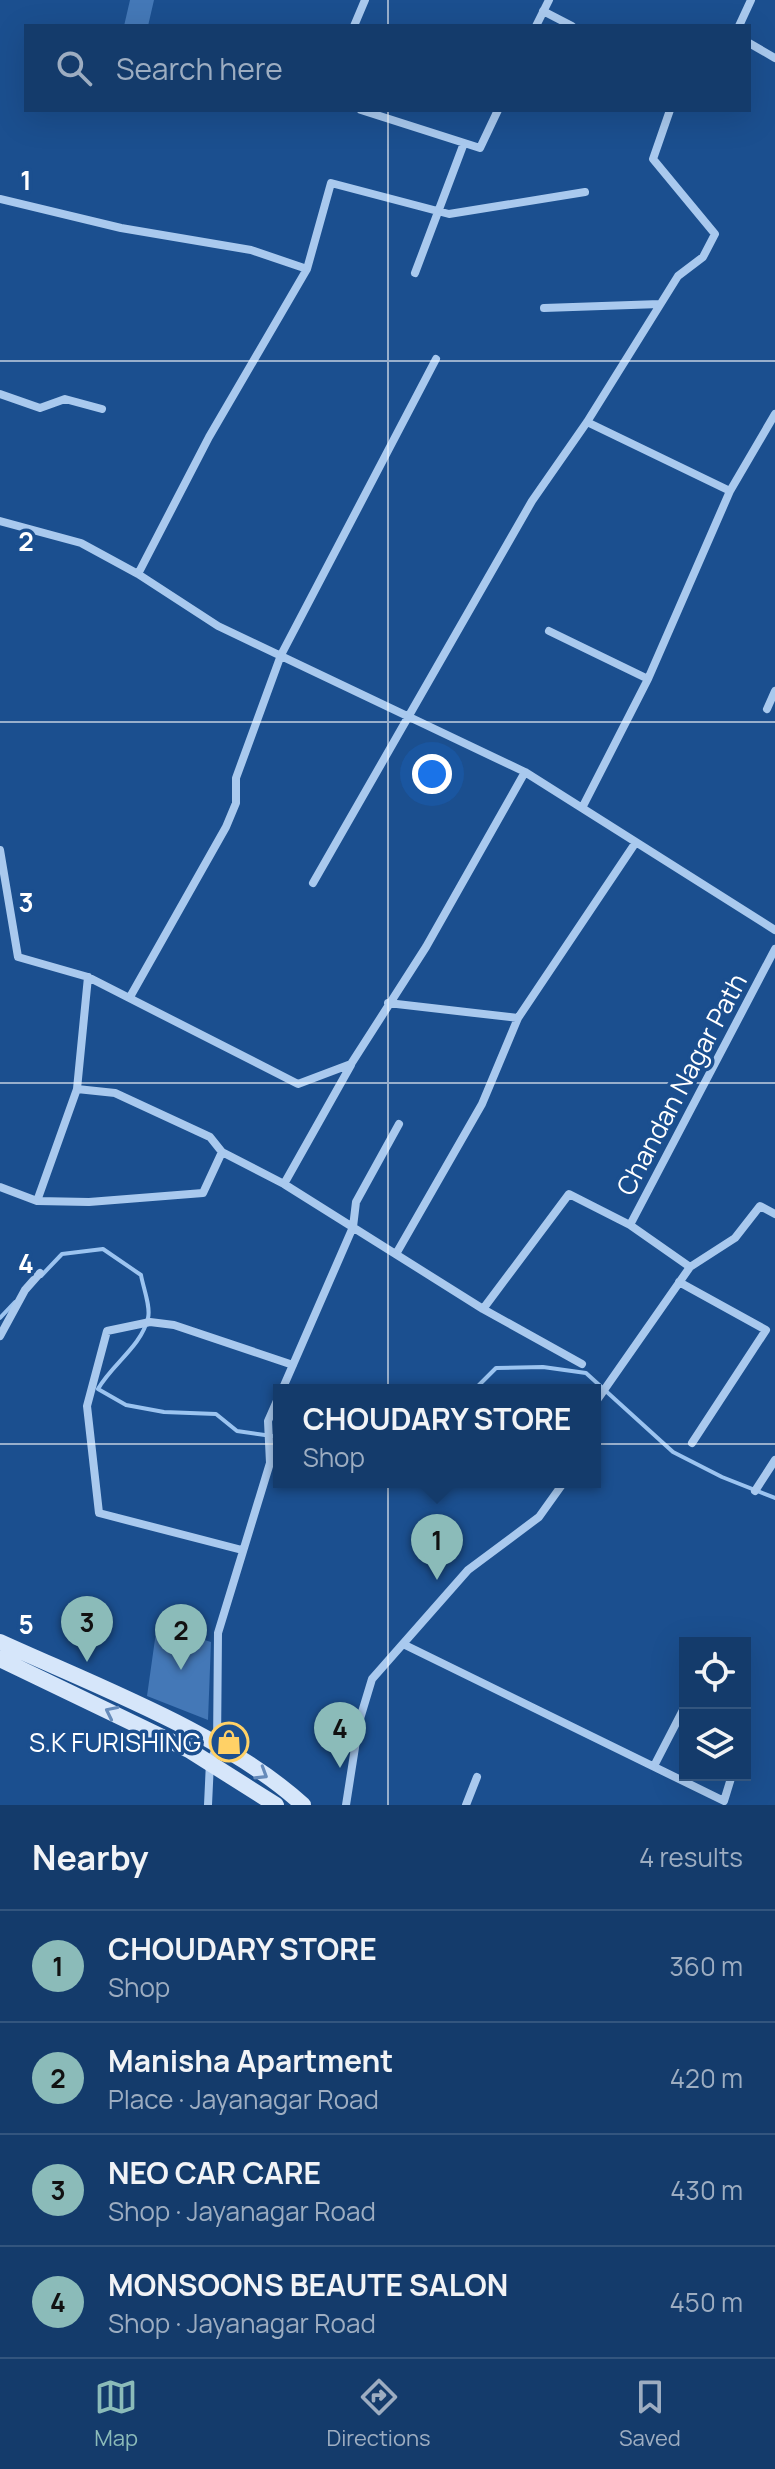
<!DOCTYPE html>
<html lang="en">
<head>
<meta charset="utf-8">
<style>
  :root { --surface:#143b6b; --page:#1d4271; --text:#f1f3f6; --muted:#9dadc1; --line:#33557e; --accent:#8bbbb9 }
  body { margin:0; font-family:Manrope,sans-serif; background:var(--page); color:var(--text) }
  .controls { position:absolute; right:24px; bottom:24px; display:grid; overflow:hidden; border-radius:0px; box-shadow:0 8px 32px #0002 }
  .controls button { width:72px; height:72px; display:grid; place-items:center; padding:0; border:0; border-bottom:2px solid var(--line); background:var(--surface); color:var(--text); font:40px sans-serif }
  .you { position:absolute; left:432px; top:774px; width:28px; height:28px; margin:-20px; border:6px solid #fff; border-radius:50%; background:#1a73e8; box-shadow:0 0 0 12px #1a73e833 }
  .badge { display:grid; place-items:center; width:52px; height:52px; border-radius:50%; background:var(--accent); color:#111; font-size:26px; font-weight:700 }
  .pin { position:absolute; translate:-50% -66px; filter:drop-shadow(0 2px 4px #0008) }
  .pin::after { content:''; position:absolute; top:42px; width:28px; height:24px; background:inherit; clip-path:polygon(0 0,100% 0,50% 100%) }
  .popup { position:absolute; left:273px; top:1384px; width:328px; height:104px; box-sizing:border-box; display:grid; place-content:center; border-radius:0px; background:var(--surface); filter:drop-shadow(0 2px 6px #0005); font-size:26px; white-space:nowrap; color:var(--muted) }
  .popup b { font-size:30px; color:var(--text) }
  .popup::after { content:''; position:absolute; left:50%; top:100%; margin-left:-16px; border:16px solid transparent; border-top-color:var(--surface) }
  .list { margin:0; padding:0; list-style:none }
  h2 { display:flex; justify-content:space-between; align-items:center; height:104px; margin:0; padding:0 32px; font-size:34px }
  h2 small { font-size:26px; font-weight:400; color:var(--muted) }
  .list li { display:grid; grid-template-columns:52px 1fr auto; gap:24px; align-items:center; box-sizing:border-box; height:112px; padding:0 32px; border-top:2px solid var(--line) }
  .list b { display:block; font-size:30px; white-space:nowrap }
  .list p { margin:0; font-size:26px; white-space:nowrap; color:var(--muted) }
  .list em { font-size:26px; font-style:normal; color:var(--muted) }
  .icon { flex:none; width:44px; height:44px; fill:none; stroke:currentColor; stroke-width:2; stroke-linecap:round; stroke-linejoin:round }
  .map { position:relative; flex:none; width:775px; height:1805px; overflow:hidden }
  .search { position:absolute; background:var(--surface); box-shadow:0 8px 32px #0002; left:24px; right:24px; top:24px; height:88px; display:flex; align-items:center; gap:20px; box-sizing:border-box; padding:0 28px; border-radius:0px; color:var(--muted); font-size:30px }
  .sheet { height:552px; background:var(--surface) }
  nav { display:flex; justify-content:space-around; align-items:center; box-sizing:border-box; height:112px; border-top:2px solid var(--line); background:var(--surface); font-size:22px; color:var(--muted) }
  nav a { display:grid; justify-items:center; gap:4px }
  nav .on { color:var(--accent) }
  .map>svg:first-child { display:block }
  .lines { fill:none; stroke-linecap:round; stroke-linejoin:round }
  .stream { stroke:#9cc4f0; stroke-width:4 }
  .building { fill:#4478b7 }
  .street { stroke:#a9c9ee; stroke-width:8 }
  .secondary { stroke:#d6e6fa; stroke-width:16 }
  .oneway { stroke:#668bba }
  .grid { fill:none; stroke:#fff; stroke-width:2; stroke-opacity:0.55 }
  .labels { text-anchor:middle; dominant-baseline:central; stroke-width:7; stroke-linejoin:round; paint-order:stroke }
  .street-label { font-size:26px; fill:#fff; stroke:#1b4f8f }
  .poi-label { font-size:26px; fill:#fff; stroke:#1b4f8f; text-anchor:end }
  .grid-label { font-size:26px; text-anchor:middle; font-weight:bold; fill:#fff; stroke:#1b4f8f; stroke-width:7; stroke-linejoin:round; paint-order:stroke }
</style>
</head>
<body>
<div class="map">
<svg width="775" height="1805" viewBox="0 0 775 1805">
  <rect width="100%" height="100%" fill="#1b4f8f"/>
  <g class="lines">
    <path class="stream" d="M41,1276L62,1254L103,1249L141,1275C143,1287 151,1307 148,1318C141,1347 112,1364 98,1389L126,1405L164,1412L216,1414L237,1431L279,1437
      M0,1318L15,1302
      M474,1390L496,1368L543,1367L586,1373L673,1452L722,1477L775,1498"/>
  </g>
  <path class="building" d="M130,0H154L148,26H124Z
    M157,1625L211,1642L208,1720L147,1696Z"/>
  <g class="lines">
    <path class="street" d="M543,11L572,26
      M354,26L365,0
      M536,26L549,0
      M739,26L751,0
      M749,43L775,58
      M361,110L480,148L498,110
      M0,199L121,228L251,250L307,269
      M415,273L464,143
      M544,308L660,304
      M0,394L40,408L65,399L102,409
      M587,422L730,491
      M0,521L81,543L138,574L218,626L525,772L775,930
      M138,574L209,437L307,269L331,183L449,214L585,192
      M549,631L648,679
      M767,709L775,691
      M582,808L648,679L730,491L775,414
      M0,850L18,957L88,977L298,1084L351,1064L426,947L525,772
      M313,883L532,501L587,422L678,276L703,257L715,234L653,159L670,110
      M130,997L226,827L236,803V778L281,655L436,359
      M388,1003L518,1018
      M77,1089L115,1093L210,1137L222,1152
      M284,1184L483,1309L569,1194L630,1225L775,949
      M0,1187L37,1201L89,1202L203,1193L222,1152L284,1184L351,1065
      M37,1201L77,1089L88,977
      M630,1225L690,1267
      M396,1254L482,1104L518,1018L636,842
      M679,1282L766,1330L692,1443
      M483,1309L582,1364
      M0,1336L25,1290L40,1273
      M282,1390L353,1227L356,1202L399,1124
      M595,1403L690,1267L735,1238L760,1206L775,1214
      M755,1491L775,1460
      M242,1550L99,1513L87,1406L107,1331L150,1322L174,1325L293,1365
      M403,1644L724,1801L732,1775
      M654,1766L685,1706
      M208,1805L210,1762L217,1747L218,1633L270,1463L268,1421L279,1396
      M346,1805L359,1722L372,1679L468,1570L539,1517L564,1482
      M466,1805L477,1777"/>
    <path class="secondary" d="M0,1642C94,1685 227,1735 303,1805
      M0,1659L189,1750L276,1805"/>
  </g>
  <defs><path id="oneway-chevron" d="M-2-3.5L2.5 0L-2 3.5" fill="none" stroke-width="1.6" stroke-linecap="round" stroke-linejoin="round" transform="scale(2)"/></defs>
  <g class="oneway">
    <use href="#oneway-chevron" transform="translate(111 1712) rotate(-154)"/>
    <use href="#oneway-chevron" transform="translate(262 1774) rotate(32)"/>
  </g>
  <path class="grid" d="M388,0V26M388,110V1805M0,361H775M0,722H775M0,1083H775M0,1444H775"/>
  <defs>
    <symbol id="shop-ring" viewBox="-11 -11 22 22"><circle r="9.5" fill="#1b4f8f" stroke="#ffd166" stroke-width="1.5"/><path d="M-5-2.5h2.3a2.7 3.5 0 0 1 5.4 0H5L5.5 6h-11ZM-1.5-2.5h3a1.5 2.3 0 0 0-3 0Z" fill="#ffd166"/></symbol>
  </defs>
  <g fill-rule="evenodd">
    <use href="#shop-ring" x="207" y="1720" width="44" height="44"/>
  </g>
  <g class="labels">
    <g class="street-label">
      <text transform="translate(681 1084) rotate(-62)">Chandan Nagar Path</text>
    </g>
    <g class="poi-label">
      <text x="201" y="1742">S.K FURISHING</text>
    </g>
  </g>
  <g class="grid-label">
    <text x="26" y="190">1</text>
    <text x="26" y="551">2</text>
    <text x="26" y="912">3</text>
    <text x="26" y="1273">4</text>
    <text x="26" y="1634">5</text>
  </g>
</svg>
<div class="controls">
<button><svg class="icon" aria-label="locate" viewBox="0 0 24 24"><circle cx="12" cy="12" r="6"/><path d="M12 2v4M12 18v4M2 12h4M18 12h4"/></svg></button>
<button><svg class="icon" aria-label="layers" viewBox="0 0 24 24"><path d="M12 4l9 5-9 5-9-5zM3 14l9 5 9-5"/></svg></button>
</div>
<div class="you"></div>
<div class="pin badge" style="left:437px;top:1580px">1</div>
<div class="popup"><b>CHOUDARY STORE</b>Shop</div>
<div class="pin badge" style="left:181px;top:1670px">2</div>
<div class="pin badge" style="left:87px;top:1662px">3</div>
<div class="pin badge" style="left:340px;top:1768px">4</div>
<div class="search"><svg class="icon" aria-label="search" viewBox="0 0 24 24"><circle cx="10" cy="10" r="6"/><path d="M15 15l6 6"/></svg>Search here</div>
</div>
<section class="sheet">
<h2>Nearby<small>4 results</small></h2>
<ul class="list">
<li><span class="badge">1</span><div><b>CHOUDARY STORE</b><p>Shop</p></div><em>360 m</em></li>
<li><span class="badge">2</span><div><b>Manisha Apartment</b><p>Place · Jayanagar Road</p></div><em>420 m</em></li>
<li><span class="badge">3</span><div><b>NEO CAR CARE</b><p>Shop · Jayanagar Road</p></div><em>430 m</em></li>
<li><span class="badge">4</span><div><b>MONSOONS BEAUTE SALON</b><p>Shop · Jayanagar Road</p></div><em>450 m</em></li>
</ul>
</section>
<nav>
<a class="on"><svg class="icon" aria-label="map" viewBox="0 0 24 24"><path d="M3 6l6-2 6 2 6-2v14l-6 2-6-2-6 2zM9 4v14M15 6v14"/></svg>Map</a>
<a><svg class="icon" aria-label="directions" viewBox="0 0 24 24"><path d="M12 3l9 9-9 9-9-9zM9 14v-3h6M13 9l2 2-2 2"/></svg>Directions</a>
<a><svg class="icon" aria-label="saved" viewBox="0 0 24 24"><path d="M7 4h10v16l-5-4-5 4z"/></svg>Saved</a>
</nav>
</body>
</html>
